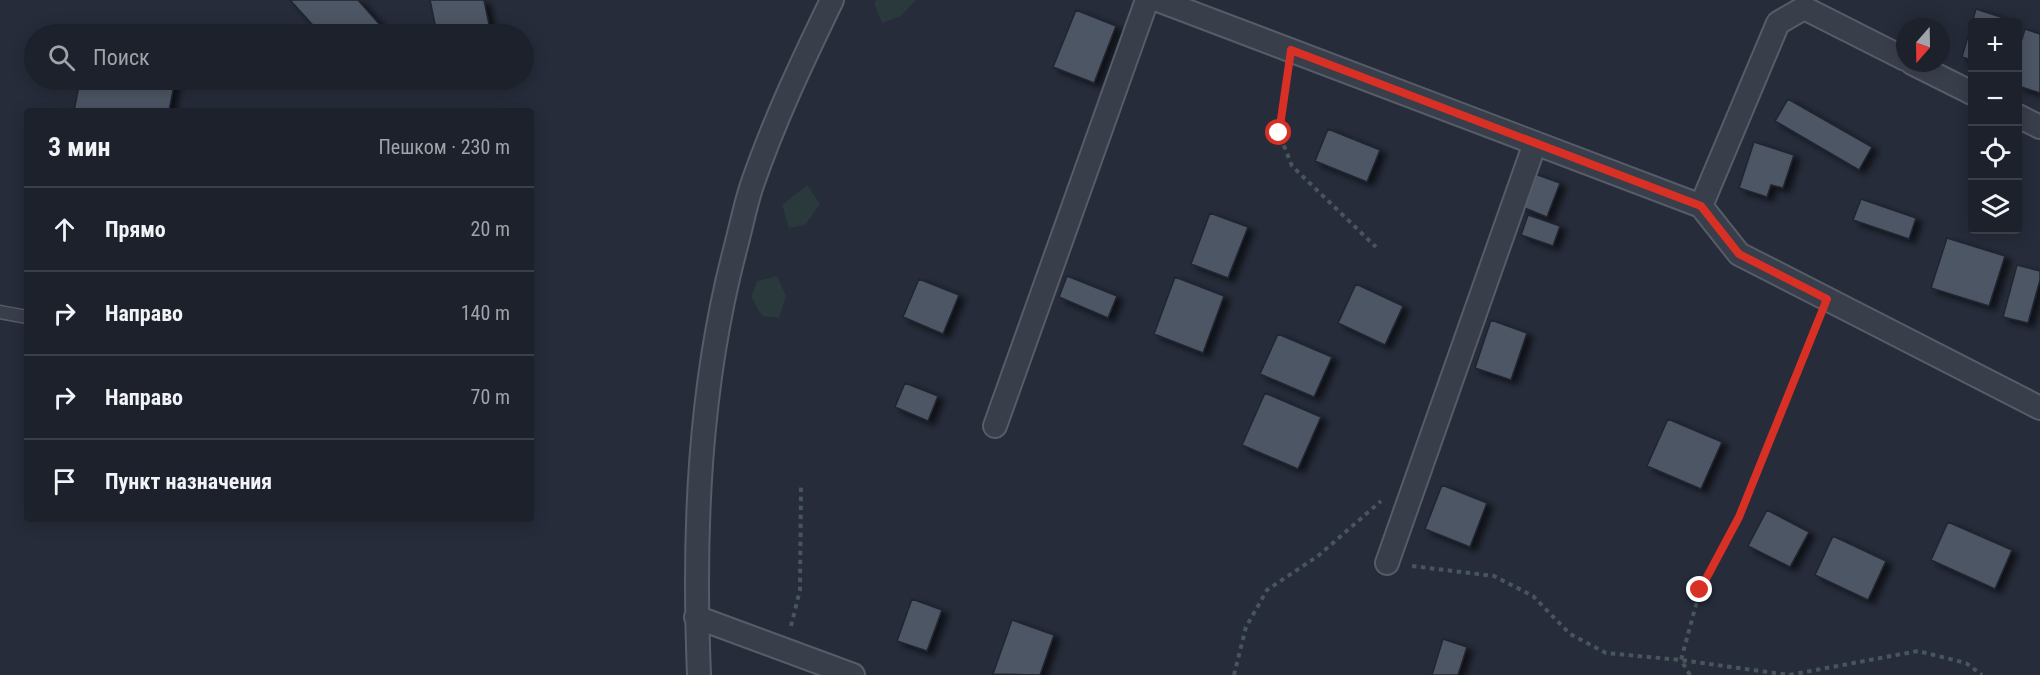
<!DOCTYPE html>
<html lang="ru">
<head>
<meta charset="utf-8">
<style>
  :root { --surface:#1c212c; --page:#292e38; --text:#f1f3f6; --muted:#a0a3a9; --line:#3a3e48 }
  body { margin:0; font-family:"Roboto Condensed",sans-serif; background:var(--page); color:var(--text) }
  .controls { position:absolute; right:18px; top:18px; display:grid; overflow:hidden; border-radius:6px; box-shadow:0 3px 15px #0003 }
  .controls button { width:54px; height:54px; display:grid; place-items:center; padding:0; border:0; border-bottom:2px solid var(--line); background:var(--surface); color:var(--text); font:30px sans-serif }
  .compass { position:absolute; left:1896px; top:18px; width:54px; height:54px; border-radius:50%; background:var(--surface); box-shadow:0 3px 15px #0003; rotate:200deg }
  .stop { position:absolute; width:18px; height:18px; margin:-14px; border:4px solid #d93025; border-radius:50%; background:#fff }
  .stop.end { background:#d93025; border-color:#fff; box-shadow:0 2px 6px #0008 }
  .list { margin:0; padding:0; list-style:none }
  h2 { display:flex; justify-content:space-between; align-items:center; height:78px; margin:0; padding:0 24px; font-size:26px }
  h2 small { font-size:20px; font-weight:400; color:var(--muted) }
  .list li { display:grid; grid-template-columns:39px 1fr auto; gap:18px; align-items:center; box-sizing:border-box; height:84px; padding:0 24px; border-top:2px solid var(--line) }
  .list b { display:block; font-size:22px; white-space:nowrap }
  .list em { font-size:20px; font-style:normal; color:var(--muted) }
  .icon { flex:none; width:33px; height:33px; fill:none; stroke:currentColor; stroke-width:2; stroke-linecap:round; stroke-linejoin:round }
  .map { position:relative; flex:none; width:2040px; height:675px; overflow:hidden }
  .search { position:absolute; background:var(--surface); box-shadow:0 3px 15px #0003; left:24px; top:24px; width:510px; height:66px; display:flex; align-items:center; gap:15px; box-sizing:border-box; padding:0 21px; border-radius:33px; color:var(--muted); font-size:22px }
  .panel { position:absolute; background:var(--surface); box-shadow:0 3px 15px #0003; left:24px; top:108px; width:510px; height:414px; border-radius:6px }
  .map>svg:first-child { display:block }
  .green { fill:#29393c }
  .building { fill:#4e5665; stroke:#202531; stroke-width:1.5; filter:url(#shadow) }
  .lines { fill:none; stroke-linecap:round; stroke-linejoin:round }
  .service-casing { stroke:#575c68; stroke-width:15 }
  .minor-casing { stroke:#575c68; stroke-width:26 }
  .path { stroke:#47565a; stroke-width:4; stroke-dasharray:4.5 4.5; stroke-linecap:butt }
  .service { stroke:#393e4b; stroke-width:12 }
  .minor { stroke:#393e4b; stroke-width:22 }
  .route { stroke:#d93025; stroke-width:8 }
</style>
</head>
<body>
<div class="map">
<svg width="2040" height="675" viewBox="0 0 2040 675">
  <defs>
    <filter id="shadow"><feDropShadow dx="6" dy="4" stdDeviation="3" flood-color="#0009"/></filter>
  </defs>
  <rect width="100%" height="100%" fill="#262c3a"/>
  <path class="green" d="M876,0H916L901,16L882,23L874,3Z
    M807,185L820,204L805,225L789,228L782,205Z
    M777,276L786,296L779,318L762,316L751,297L757,281Z"/>
  <path class="building" d="M290,0H358L388,34H321Z
    M430,0H484L491,34H437Z
    M1976,9L2016,22H1972V60L1962,57Z
    M1076,10L1116,26L1094,83L1053,67Z
    M2025,29L2040,34V93L2018,86V52Z
    M89,30L112,34H88Z
    M80,80H175L169,111H74Z
    M1788,99L1872,147L1859,170L1775,121Z
    M1328,129L1380,150L1367,182L1315,161Z
    M1754,142L1794,155L1783,188L1771,185L1767,197L1739,188Z
    M1535,174L1560,183L1547,217L1522,207Z
    M1861,199L1916,218L1909,239L1853,220Z
    M1210,213L1248,227L1228,278L1191,264Z
    M1528,215L1560,226L1553,246L1521,235Z
    M1947,238L2005,256L1989,306L1931,288Z
    M2017,265L2040,271V280L2028,323L2003,317Z
    M1067,276L1117,296L1108,318L1059,297Z
    M1175,277L1224,296L1203,353L1154,334Z
    M919,279L959,295L943,334L903,317Z
    M1356,284L1403,306L1385,345L1338,323Z
    M1491,320L1527,333L1511,380L1475,368Z
    M1278,334L1332,357L1314,397L1260,374Z
    M905,383L938,396L928,421L895,407Z
    M1265,393L1321,417L1298,469L1242,445Z
    M1668,419L1722,442L1701,489L1647,466Z
    M1442,485L1487,503L1470,547L1425,529Z
    M1767,510L1809,532L1790,567L1748,546Z
    M1948,522L2012,550L1995,589L1931,560Z
    M1833,536L1886,561L1868,600L1815,575Z
    M912,599L942,610L927,651L897,641Z
    M1012,620L1054,635L1040,675L993,674Z
    M1443,639L1467,647L1458,675H1432Z"/>
  <g class="lines">
    <defs>
      <path id="service" d="M0,312L27,317"/>
      <path id="minor" d="M1158,0L1701,206L1739,254L2040,408
        M1912,63L1972,93
        M2018,116L2040,127
        M1701,206L1778,23L1804,8L1905,59
        M995,426L1147,0
        M1387,563L1535,143
        M696,617L853,675
        M699,675C693,531 699,385 736,246C741,227 745,207 751,188C773,123 802,62 832,0"/>
    </defs>
    <use href="#service" class="service-casing"/>
    <use href="#minor" class="minor-casing"/>
    <path class="path" d="M1288,75L1279,133L1292,166L1376,247
      M1412,566L1494,576L1533,596L1570,634L1606,653L1681,660L1789,675L1918,651L1966,663L1982,675
      M791,626L800,590L801,487
      M1234,675L1246,627L1267,590L1318,556L1381,501
      M1690,675L1681,660L1700,590L1739,517L1818,322"/>
    <use href="#service" class="service"/>
    <use href="#minor" class="minor"/>
  </g>
  <g class="lines">
    <path class="route" d="M1279,133L1291,50L1701,206L1739,254L1827,299L1739,517L1700,590"/>
  </g>
</svg>
<div class="controls">
<button>+</button>
<button>−</button>
<button><svg class="icon" aria-label="locate" viewBox="0 0 24 24"><circle cx="12" cy="12" r="6"/><path d="M12 2v4M12 18v4M2 12h4M18 12h4"/></svg></button>
<button><svg class="icon" aria-label="layers" viewBox="0 0 24 24"><path d="M12 4l9 5-9 5-9-5zM3 14l9 5 9-5"/></svg></button>
</div>
<svg class="compass" viewBox="-18 -18 36 36"><path d="M0-13l5 13h-10z" fill="#e53935"/><path d="M0 13l5-13h-10z" fill="#a0a3a9"/></svg>
<div class="stop" style="left:1279px;top:133px"></div>
<div class="stop end" style="left:1700px;top:590px"></div>
<div class="search"><svg class="icon" aria-label="search" viewBox="0 0 24 24"><circle cx="10" cy="10" r="6"/><path d="M15 15l6 6"/></svg>Поиск</div>
<section class="panel">
<h2>3 мин<small>Пешком · 230 m</small></h2>
<ul class="list">
<li><svg class="icon" aria-label="ahead" viewBox="0 0 24 24"><path d="M12 20V5M6 11l6-6 6 6"/></svg><div><b>Прямо</b></div><em>20 m</em></li>
<li><svg class="icon" aria-label="right" viewBox="0 0 24 24"><path d="M7 20v-9h11M14 6l5 5-5 5"/></svg><div><b>Направо</b></div><em>140 m</em></li>
<li><svg class="icon" aria-label="right" viewBox="0 0 24 24"><path d="M7 20v-9h11M14 6l5 5-5 5"/></svg><div><b>Направо</b></div><em>70 m</em></li>
<li><svg class="icon" aria-label="arrive" viewBox="0 0 24 24"><path d="M6 21V4h12l-3 4 3 4H6"/></svg><div><b>Пункт назначения</b></div></li>
</ul>
</section>
</div>
</body>
</html>
